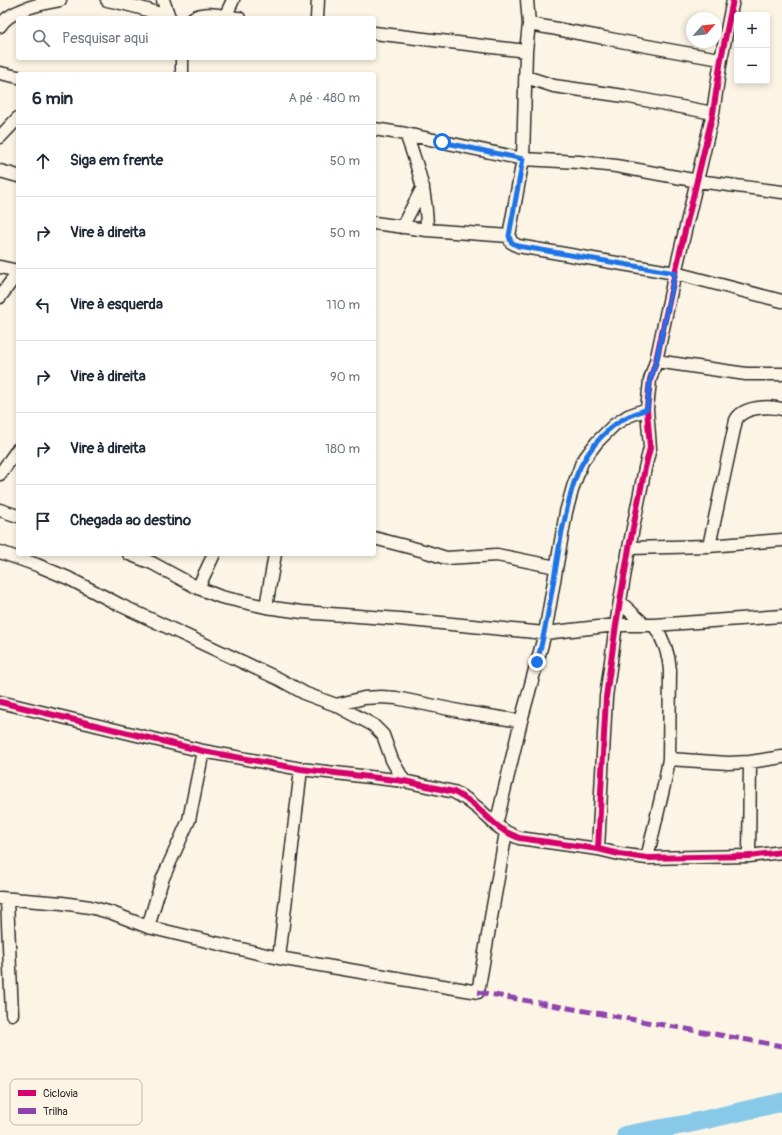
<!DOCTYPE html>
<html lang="pt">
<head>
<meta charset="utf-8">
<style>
  :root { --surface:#fff; --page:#f2f2f3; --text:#1f2937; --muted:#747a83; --line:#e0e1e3 }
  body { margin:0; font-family:Pangolin,sans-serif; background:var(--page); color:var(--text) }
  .controls { position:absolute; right:12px; top:12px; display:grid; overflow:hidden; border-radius:4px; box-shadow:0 2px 6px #0003 }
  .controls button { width:36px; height:36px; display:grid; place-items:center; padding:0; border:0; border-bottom:1px solid var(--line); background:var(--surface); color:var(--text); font:20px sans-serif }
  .compass { position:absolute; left:686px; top:12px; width:36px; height:36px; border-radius:50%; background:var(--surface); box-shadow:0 2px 6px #0003; rotate:63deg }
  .stop { position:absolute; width:12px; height:12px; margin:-9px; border:3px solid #1a73e8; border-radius:50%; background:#fff }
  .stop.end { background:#1a73e8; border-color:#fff; box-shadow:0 1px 4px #0008 }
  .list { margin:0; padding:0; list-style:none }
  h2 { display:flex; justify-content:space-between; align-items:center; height:52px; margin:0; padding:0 16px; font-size:17px }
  h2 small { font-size:13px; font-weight:400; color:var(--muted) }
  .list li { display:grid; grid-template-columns:26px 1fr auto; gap:12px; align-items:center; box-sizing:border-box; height:72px; padding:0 16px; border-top:1px solid var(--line) }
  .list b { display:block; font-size:15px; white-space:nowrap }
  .list em { font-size:13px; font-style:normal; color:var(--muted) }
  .icon { flex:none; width:22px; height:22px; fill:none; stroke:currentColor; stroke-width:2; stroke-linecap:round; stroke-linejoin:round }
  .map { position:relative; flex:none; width:782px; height:1135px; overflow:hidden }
  .search { position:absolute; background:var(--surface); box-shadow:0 2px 6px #0003; left:16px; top:16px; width:360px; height:44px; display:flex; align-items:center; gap:10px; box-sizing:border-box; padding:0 14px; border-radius:4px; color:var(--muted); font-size:15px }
  .panel { position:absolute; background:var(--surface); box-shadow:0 2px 6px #0003; left:16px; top:72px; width:360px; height:484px; border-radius:4px }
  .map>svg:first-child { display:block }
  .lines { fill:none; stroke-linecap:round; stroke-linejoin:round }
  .river { stroke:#88c9e9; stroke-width:19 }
  .minor-casing { stroke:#2b2b2b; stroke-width:15 }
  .minor { stroke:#fcf5e5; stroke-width:12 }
  .quiet { stroke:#8e44ad; stroke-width:5; stroke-dasharray:10 5; stroke-linecap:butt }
  .cycleway-casing { stroke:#fcf5e5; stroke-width:8 }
  .cycleway { stroke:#d6006c; stroke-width:6 }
  .route { stroke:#1a73e8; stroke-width:5 }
  .key { fill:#fcf5e5; stroke:#bdb8ad; stroke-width:1 }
  .key-label { font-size:11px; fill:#2b2b2b }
</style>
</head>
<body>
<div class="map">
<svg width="782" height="1135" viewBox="0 0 782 1135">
  <rect width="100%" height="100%" fill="#fcf5e5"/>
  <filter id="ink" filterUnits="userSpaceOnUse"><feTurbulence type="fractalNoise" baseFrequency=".025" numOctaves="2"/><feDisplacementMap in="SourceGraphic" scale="8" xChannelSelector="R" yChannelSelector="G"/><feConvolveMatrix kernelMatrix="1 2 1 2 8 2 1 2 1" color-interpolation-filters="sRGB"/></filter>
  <g filter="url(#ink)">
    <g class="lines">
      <path class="river" d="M626,1135L687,1124L782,1102"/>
      <defs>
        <path id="minor" d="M107,0C128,4 149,10 169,17L170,18
          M163,0L169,17
          M527,0L529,24L526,51L523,159L509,236L511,242L518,246L675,273L782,301
          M225,17L233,0
          M193,18C206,10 225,17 239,18
          M317,18L318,0
          M529,24C593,35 657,49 721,59
          M0,26C9,10 43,3 60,0
          M374,33L526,51
          M0,73L18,77
          M182,74V58
          M526,77L554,86L624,96L713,113
          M374,129L406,134L523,159L579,162L616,166L698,181L782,192
          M406,134C418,167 427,194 427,230
          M0,137L18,118
          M0,171L18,176
          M374,223L427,230L509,236
          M402,227L423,187
          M0,267L18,271
          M0,297L18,272
          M656,361L746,374H782
          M0,474L18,449
          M0,510L18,516
          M374,538L424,551L446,558L497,555L556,567
          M709,546L736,420C743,406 769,406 782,409
          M629,548L709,546L782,540
          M0,552L37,565L68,578L120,605L279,679L306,694L336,705L373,725L383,735L392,760L404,781
          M129,554L152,563L198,588L221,597L266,607L302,612L400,619L545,633L616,625H654L782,616
          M198,588L214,554
          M620,602L645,625
          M266,607L275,554
          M0,702L203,751L301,769L404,781L454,792L466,799L479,809L496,825L506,832L519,838L598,849L619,854L647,858L749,856L782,852
          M336,705L364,698L381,697L396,698L464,712L521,721
          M669,759L728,763L750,762L782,757
          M496,825L521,721L545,633L566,512L573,487L582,462L597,442L614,425L628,416L647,409
          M598,849L606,697L616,625L629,548L645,468L650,448L647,409L650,380L656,361L675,273L713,113L721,59L733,0
          M749,856L750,762
          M647,858L665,781L669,759L670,670C669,653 664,640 654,625
          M0,898L62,903L90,907L112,913L148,927L279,958L478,992L506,832
          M7,900L12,1014
          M148,927L162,880L189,820L203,751
          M279,958L301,769"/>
      </defs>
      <use href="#minor" class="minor-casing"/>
      <use href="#minor" class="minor"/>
      <path class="quiet" d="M478,992L782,1046"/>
      <defs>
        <path id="cycleway" d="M0,702L203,751L301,769L404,781L454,792L466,799L479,809L496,825L506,832L519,838L598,849L619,854L647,858L749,856L782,852
          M598,849L606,697L616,625L629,548L645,468L650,448L647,409L650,380L656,361L675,273L713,113L721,59L733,0"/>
      </defs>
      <use href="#cycleway" class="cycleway-casing"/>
      <use href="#cycleway" class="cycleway"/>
    </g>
  </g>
  <g class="lines" filter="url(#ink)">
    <path class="route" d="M442,142L523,159L509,236L511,242L518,246L675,273L656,362L650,380L647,409C640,412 633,414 627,417C609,426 593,444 583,462C572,480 567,510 562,531C554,575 549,619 537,662"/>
  </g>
  <rect x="10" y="1079" width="132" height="46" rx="6" class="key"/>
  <rect x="18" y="1090" width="18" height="6" fill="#d6006c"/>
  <rect x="18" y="1108" width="18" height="6" fill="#8e44ad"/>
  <g class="key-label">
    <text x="43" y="1097">Ciclovia</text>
    <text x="43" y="1115">Trilha</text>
  </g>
</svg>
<div class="controls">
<button>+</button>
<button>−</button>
</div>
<svg class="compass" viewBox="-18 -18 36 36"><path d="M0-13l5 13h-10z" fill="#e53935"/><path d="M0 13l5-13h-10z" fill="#747a83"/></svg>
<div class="stop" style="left:442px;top:142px"></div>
<div class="stop end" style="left:537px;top:662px"></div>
<div class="search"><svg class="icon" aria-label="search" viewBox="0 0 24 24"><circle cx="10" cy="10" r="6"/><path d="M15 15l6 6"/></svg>Pesquisar aqui</div>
<section class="panel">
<h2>6 min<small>A pé · 480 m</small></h2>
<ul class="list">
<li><svg class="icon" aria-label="ahead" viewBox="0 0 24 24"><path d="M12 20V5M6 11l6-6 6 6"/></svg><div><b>Siga em frente</b></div><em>50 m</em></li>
<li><svg class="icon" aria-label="right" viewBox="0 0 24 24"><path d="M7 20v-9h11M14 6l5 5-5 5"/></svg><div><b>Vire à direita</b></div><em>50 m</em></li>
<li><svg class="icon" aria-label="left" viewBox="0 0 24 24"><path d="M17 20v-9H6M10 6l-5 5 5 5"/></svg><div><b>Vire à esquerda</b></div><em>110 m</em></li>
<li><svg class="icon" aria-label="right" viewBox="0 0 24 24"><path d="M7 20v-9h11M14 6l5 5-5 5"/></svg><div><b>Vire à direita</b></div><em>90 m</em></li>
<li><svg class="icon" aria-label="right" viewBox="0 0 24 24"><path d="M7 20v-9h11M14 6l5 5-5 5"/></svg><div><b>Vire à direita</b></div><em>180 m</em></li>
<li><svg class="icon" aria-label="arrive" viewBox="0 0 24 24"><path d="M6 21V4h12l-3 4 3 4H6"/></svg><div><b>Chegada ao destino</b></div></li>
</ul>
</section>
</div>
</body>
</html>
